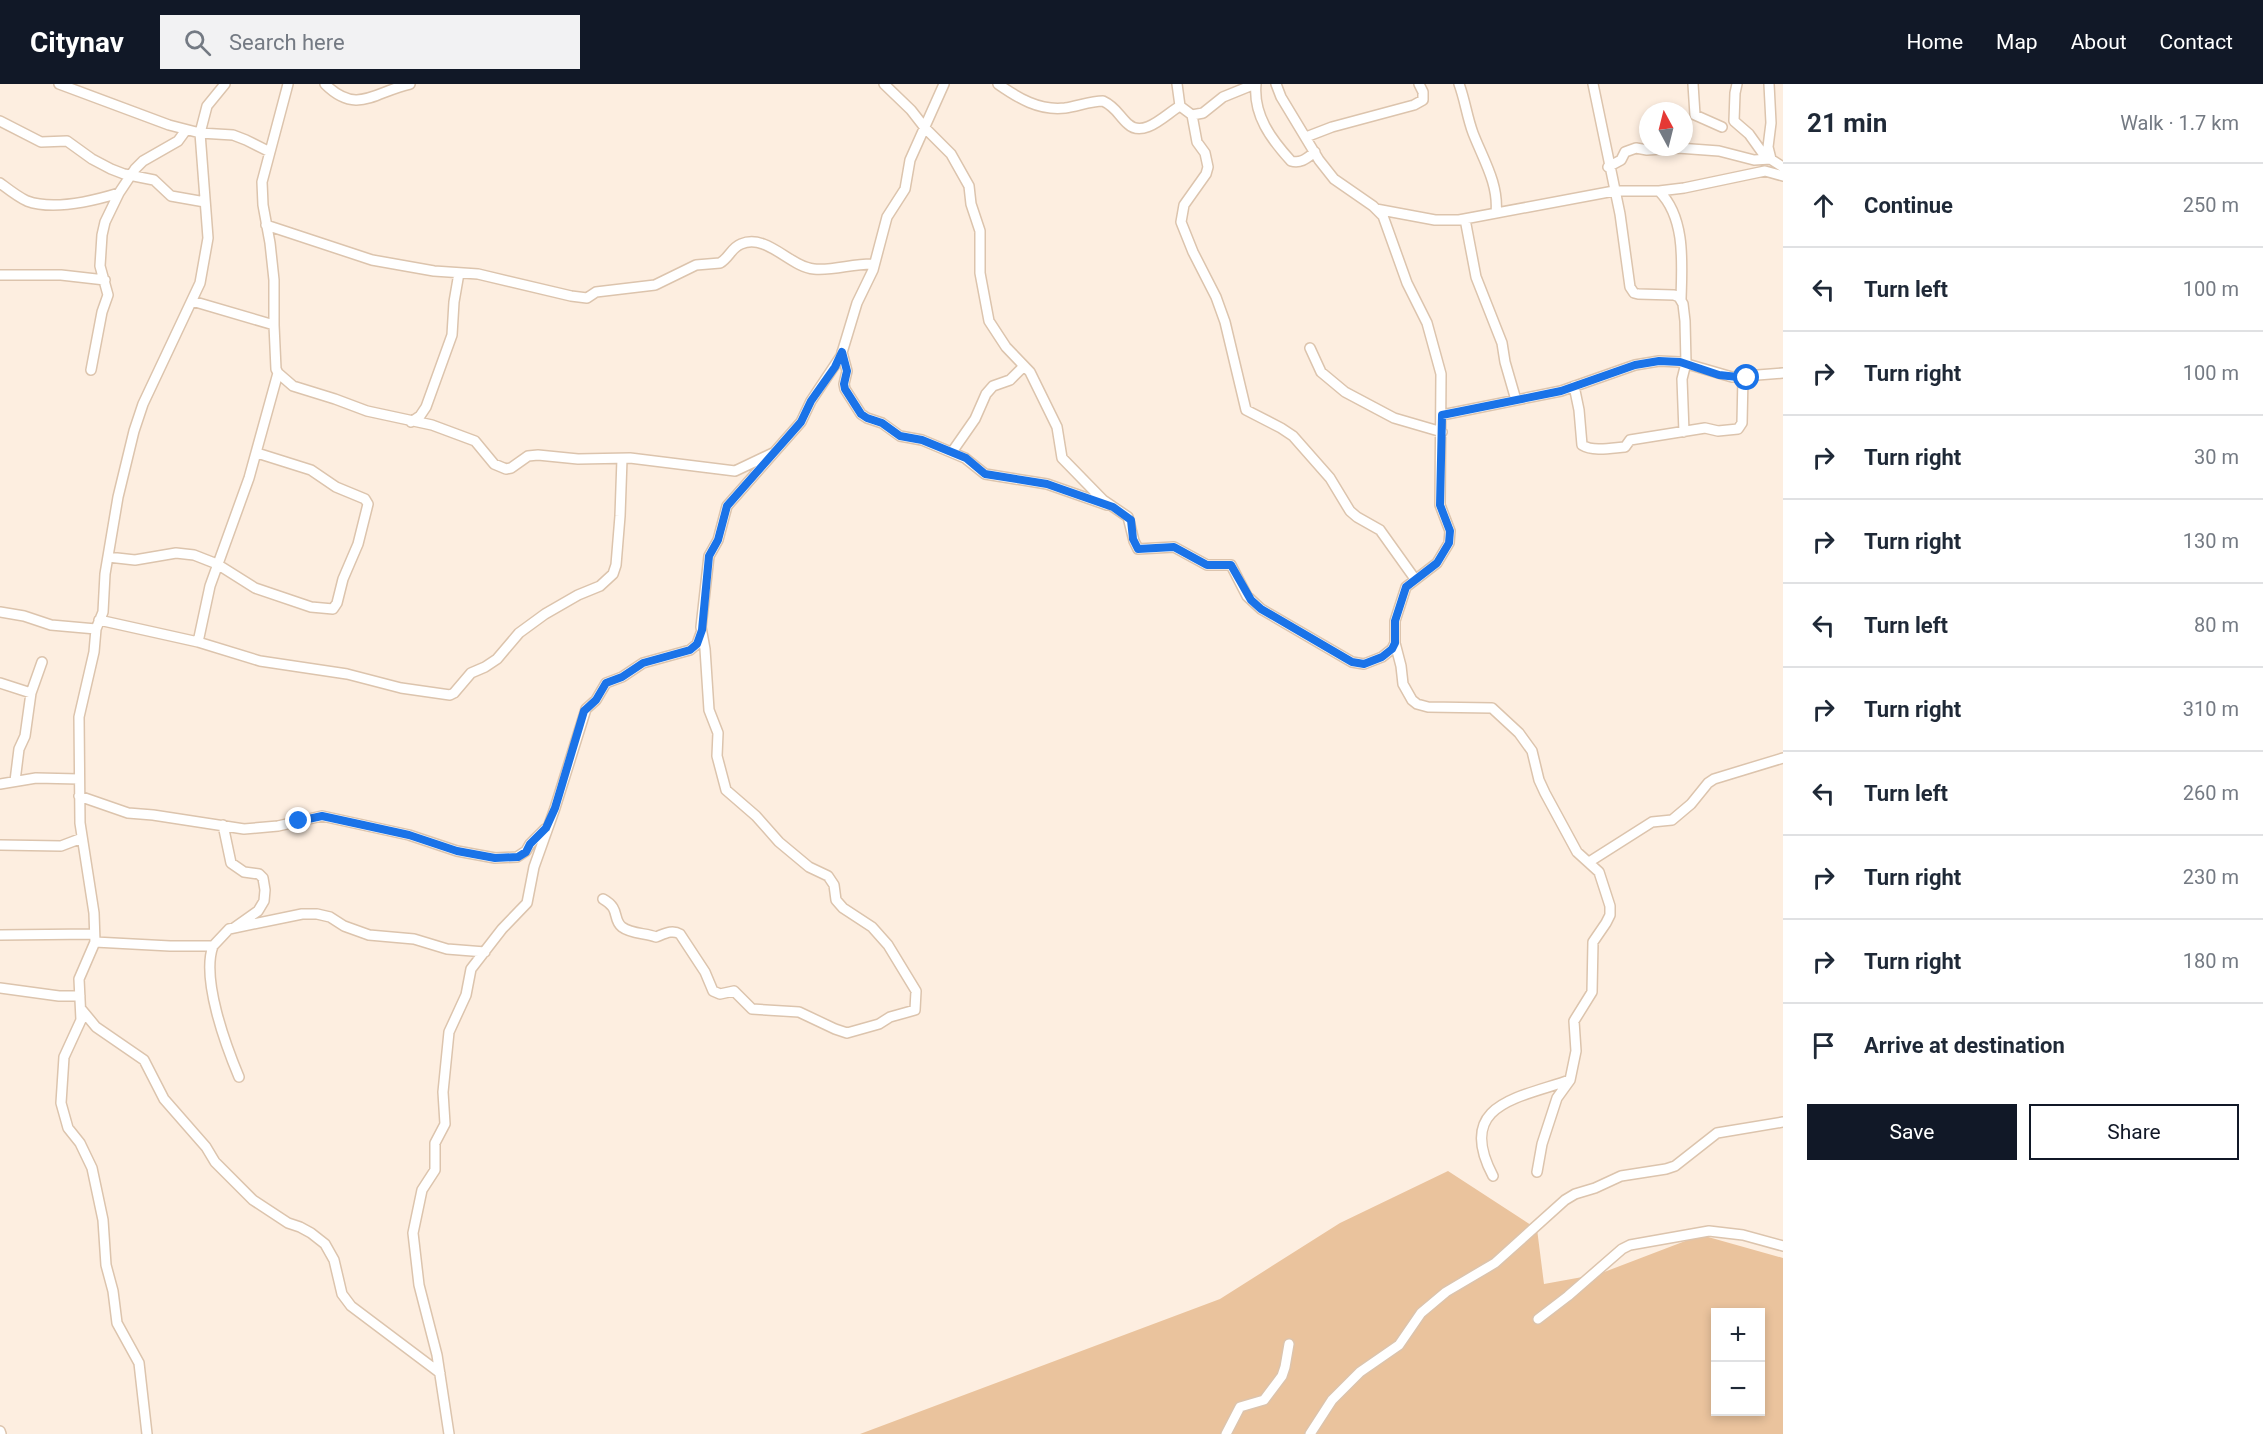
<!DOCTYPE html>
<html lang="en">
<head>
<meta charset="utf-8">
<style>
  :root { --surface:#fff; --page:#f2f2f3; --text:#1f2937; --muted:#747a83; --line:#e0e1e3; --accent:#111827 }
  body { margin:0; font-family:Roboto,sans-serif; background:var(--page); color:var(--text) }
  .controls { position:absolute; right:18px; bottom:18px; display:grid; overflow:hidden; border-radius:0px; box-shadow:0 3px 9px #0003 }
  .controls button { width:54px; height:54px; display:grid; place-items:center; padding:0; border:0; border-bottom:2px solid var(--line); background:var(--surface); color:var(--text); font:30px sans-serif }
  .compass { position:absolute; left:1639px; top:18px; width:54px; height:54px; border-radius:50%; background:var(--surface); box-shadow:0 3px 9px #0003; rotate:353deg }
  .stop { position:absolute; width:18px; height:18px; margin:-14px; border:4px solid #1a73e8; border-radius:50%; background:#fff }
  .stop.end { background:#1a73e8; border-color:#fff; box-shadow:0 2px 6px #0008 }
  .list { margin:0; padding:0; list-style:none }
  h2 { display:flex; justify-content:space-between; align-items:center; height:78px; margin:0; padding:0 24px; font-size:26px }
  h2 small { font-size:20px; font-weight:400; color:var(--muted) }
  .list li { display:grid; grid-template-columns:39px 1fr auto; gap:18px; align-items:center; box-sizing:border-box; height:84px; padding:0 24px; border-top:2px solid var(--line) }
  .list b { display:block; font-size:22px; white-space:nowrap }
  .list em { font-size:20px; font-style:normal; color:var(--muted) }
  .actions { display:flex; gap:12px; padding:18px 24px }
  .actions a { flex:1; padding:14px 0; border:2px solid var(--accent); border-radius:0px; text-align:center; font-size:21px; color:var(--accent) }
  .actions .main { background:var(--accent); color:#fff }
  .icon { flex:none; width:33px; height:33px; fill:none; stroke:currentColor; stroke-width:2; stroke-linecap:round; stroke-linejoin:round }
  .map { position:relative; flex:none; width:1783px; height:1350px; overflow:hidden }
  header { display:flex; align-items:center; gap:36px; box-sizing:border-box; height:84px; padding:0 30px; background:var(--accent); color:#fff }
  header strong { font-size:28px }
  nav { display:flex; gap:33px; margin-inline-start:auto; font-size:21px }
  .search { width:420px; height:54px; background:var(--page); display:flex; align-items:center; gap:15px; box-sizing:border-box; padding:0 21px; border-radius:0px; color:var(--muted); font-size:22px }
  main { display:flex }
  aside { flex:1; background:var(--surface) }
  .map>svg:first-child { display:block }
  .green { fill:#eac39d; fill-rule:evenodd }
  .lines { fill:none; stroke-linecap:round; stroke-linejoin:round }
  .street-casing { stroke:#dcc4ad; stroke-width:12 }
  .street { stroke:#fff; stroke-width:9 }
  .route { stroke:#1a73e8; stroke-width:8 }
</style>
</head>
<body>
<header>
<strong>Citynav</strong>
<div class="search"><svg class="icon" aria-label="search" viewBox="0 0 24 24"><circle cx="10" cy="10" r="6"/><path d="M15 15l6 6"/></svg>Search here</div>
<nav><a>Home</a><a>Map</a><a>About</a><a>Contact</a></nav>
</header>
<main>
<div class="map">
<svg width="1783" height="1350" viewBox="0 0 1783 1350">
  <rect width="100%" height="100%" fill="#fdeee0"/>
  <path class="green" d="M1448,1087L1537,1145L1544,1200L1599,1190L1701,1151L1783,1174V1350H860L1220,1215L1340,1139ZM1716,1228H1760V1328H1716Z"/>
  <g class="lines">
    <defs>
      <path id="street" d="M59,0L169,41L200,49L233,51L246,56L270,68
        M325,0C357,32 376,7 410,0
        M884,0L911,26L925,44L951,70L969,102L971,120L980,147V189L989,237L1006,263L1030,288L1057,343L1062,374L1103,416L1128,433L1134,457L1138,465L1174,463L1207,481H1231L1247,512L1261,525L1352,578L1364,580L1382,573L1392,565L1395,559V537L1406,503L1437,479L1449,459L1450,447L1440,421L1441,290L1427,239L1407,199L1383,132L1373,122L1334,95L1319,76L1281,13L1276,0
        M998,0C1018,14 1039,27 1065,24C1078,22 1091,17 1103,17C1116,23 1119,32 1128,40C1144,55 1167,29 1180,22L1192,31L1203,29L1223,13L1255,0
        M1177,0L1180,22
        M1256,0C1253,31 1271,55 1291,77C1301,80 1307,74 1315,68
        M1459,0C1465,16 1467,33 1473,49C1483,75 1499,100 1496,129
        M1593,0L1620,130L1630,203L1634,209L1638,210L1674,211L1679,213L1683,220L1685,237L1686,279L1682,295L1684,348
        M1693,0L1695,31L1722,43
        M1737,0L1735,9L1734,37L1749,50L1764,71L1783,83
        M1192,31L1197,58L1205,69L1208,83L1206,90L1184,121L1181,138L1193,168L1216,213L1225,238L1246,326L1281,344L1293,352L1330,394L1350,427L1357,433L1380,446L1415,495
        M0,37L41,58L67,57L92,75L111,85L124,90L154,96L171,112L205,118
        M1306,53L1332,43L1414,21L1423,16V8L1419,0
        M1608,83L1621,76L1625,68L1636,64L1647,66L1678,64L1719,67L1754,76L1771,75L1768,63L1771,39L1769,0
        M0,99C8,105 18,113 27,117C54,127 93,117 119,109
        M1659,107C1686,134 1682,180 1681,215
        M1376,125L1435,136H1459L1614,107H1659L1684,104L1765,87L1783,92
        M1465,135L1476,193L1502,259L1505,278L1516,316
        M266,141L372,176L434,187L478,190L571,212L587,214L596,208L655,201L696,181L720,179C729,174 731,164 741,160C767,149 790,183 814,185C834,187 854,179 874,180
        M0,191H61L105,196
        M192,217L274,241L276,285L278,289L293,302L335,315L367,327L432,341L475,357L494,380L506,385L511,384L528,372L538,371L578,375L630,374L735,387L773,369
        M274,241V196L270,159L263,121L262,98L288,0
        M1310,264L1321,288L1345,308L1394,334L1442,348
        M842,268L847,287L844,300L845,305L861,330L867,334L882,339L900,352L922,356L965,374L985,390L1047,400L1107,421
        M91,286L102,228L108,211L100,182L102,151L105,138L119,109L135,85L143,77L178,57L186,46
        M1574,302L1579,326L1582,361C1593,368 1612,364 1625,363L1630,356L1705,344L1718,347L1738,345L1742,339L1743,293
        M1442,331L1561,307L1635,281L1659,277L1680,278L1732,293L1783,289
        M411,338L420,332L426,323L452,251L454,218L459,189
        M952,368L975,335L986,310L993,302L1010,296L1024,282
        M108,473L135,476L176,469L194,471L217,480L255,504L311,523L333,525L337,519L343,495L358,460L368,420L365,415L336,403L311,386L257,369
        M0,528L24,532L51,541L96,545
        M99,536L198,558L260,577L347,590L401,604L450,611L454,609L471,589L485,583L497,575L519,549L545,530L578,511L600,502L613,490L616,481L620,432L622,375
        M198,558L210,502L249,394L278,289
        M1395,559L1401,582L1403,600L1412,616L1417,620L1428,623L1492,624L1519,649L1532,667L1539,696L1545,709L1577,768L1599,788L1610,822V831L1606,839L1593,858L1592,908L1574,937L1576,967L1570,996L1557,1014L1542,1060L1537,1088
        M0,599L31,609
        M15,697L19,665L25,652L31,609L42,578
        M0,700L36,694L79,695
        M79,712L128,729L153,731L244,745L278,742L322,732L409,751L457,767L495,774L517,773L526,767L530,760L545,745
        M223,741L231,779L244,788L259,790L263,794L265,806L264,817L258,827L234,844
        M0,761L61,762L82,754
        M1589,778L1652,738L1672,736L1691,720L1708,699L1714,695L1783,674
        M603,815C621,825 612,835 622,843C631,850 646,849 656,853C664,850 672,845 680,850L705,888L713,907L720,910L734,907L752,925L799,928L835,945L847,949L879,940L890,933L915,926L916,907L888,861L872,843L843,824L836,816L834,801L828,792L809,783L779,758L756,732L726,706L717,672L718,649L709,626L705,565L701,543L709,472L718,456L727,422L801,338L811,317L841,272L857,219L873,186L887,133L905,105L910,76L944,0
        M0,851L94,850
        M95,858L170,862H213L229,845L302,830H317L330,833L344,842L369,851L414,855L447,865L485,868
        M213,862C201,895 226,962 239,993
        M0,904L59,912H80
        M82,926L96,943L144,976L164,1015L206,1063L215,1078L253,1116L288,1139L300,1143L311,1149L325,1160L334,1176L342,1210L351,1222L440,1289
        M1493,1092C1455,1020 1518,1014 1570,996
        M1538,1235L1568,1212L1622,1165L1630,1161L1709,1147L1743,1151L1783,1162
        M0,1347L1,1350
        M147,1350L139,1279L117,1239L113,1207L106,1181L103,1136L92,1084L80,1059L68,1044L61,1019L64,973L81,936L79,895L95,858L94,829L80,739L79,633L94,568L96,545L103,528L105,490L118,413L134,347L143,320L200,199L208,154L200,49L207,22L225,0
        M449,1350L437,1271L419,1201L413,1149L422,1106L435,1086V1059L445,1040L443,1008L449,948L466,911L471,885L502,845L527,819L534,783L555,724L586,625L596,616L606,599L622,593L643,579L690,566L697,560L701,549
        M1226,1350L1240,1323L1264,1316L1282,1292L1285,1283L1289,1260
        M1310,1350L1332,1316L1360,1288L1399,1261L1421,1229L1446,1208L1495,1179L1565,1116L1575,1110L1595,1104L1621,1092L1666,1085L1675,1082L1717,1049L1783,1038"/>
    </defs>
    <use href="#street" class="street-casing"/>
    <use href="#street" class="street"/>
  </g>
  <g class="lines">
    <path class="route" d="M299,737L322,732L409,751L457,767L495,774L518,773L526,768L530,760L546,744L555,724L584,627L596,616L606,599L622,593L643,579L690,566L697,560L702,546L709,472L718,456L727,422L801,338L811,317L835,283L842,268L847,287L844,300L845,305L861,330L867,334L882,339L900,352L922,356L966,374L985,390L1047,400L1064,406L1113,423L1131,436L1133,455L1138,465L1174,463L1207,481H1231L1251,516L1261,525L1352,578L1364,580L1382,573L1392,565L1395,559V537L1406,503L1437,479L1449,459L1450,447L1440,421L1442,331L1561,307L1635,281L1659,277L1680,278L1719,291L1747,294"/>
  </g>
</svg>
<div class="controls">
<button>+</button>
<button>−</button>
</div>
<svg class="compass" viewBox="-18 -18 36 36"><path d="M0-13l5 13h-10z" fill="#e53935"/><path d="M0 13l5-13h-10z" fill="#747a83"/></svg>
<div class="stop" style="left:1747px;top:294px"></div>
<div class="stop end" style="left:299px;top:737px"></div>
</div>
<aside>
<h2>21 min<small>Walk · 1.7 km</small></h2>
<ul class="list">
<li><svg class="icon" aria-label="ahead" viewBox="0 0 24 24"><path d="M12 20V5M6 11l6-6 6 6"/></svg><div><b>Continue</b></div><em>250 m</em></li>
<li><svg class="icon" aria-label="left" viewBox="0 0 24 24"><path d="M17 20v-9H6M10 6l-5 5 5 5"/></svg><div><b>Turn left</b></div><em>100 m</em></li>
<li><svg class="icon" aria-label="right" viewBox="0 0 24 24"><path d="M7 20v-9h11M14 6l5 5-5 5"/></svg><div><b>Turn right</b></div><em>100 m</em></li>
<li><svg class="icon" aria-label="right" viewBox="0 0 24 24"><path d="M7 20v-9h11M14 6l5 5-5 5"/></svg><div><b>Turn right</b></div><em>30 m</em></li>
<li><svg class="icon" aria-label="right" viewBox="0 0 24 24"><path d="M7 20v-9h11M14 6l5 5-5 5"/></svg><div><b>Turn right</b></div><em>130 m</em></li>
<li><svg class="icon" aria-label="left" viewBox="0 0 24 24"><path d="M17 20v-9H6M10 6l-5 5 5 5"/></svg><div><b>Turn left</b></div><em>80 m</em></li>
<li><svg class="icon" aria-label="right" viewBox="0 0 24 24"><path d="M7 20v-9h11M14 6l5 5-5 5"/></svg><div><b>Turn right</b></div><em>310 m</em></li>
<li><svg class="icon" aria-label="left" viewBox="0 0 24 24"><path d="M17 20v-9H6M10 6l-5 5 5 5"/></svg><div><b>Turn left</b></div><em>260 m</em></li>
<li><svg class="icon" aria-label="right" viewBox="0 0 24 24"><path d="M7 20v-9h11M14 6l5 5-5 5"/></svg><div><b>Turn right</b></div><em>230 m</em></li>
<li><svg class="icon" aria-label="right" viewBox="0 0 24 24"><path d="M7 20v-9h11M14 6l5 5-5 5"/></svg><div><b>Turn right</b></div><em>180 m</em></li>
<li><svg class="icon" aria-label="arrive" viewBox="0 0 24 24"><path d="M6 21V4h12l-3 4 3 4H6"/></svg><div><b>Arrive at destination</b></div></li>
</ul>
<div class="actions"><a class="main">Save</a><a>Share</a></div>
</aside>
</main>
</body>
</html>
